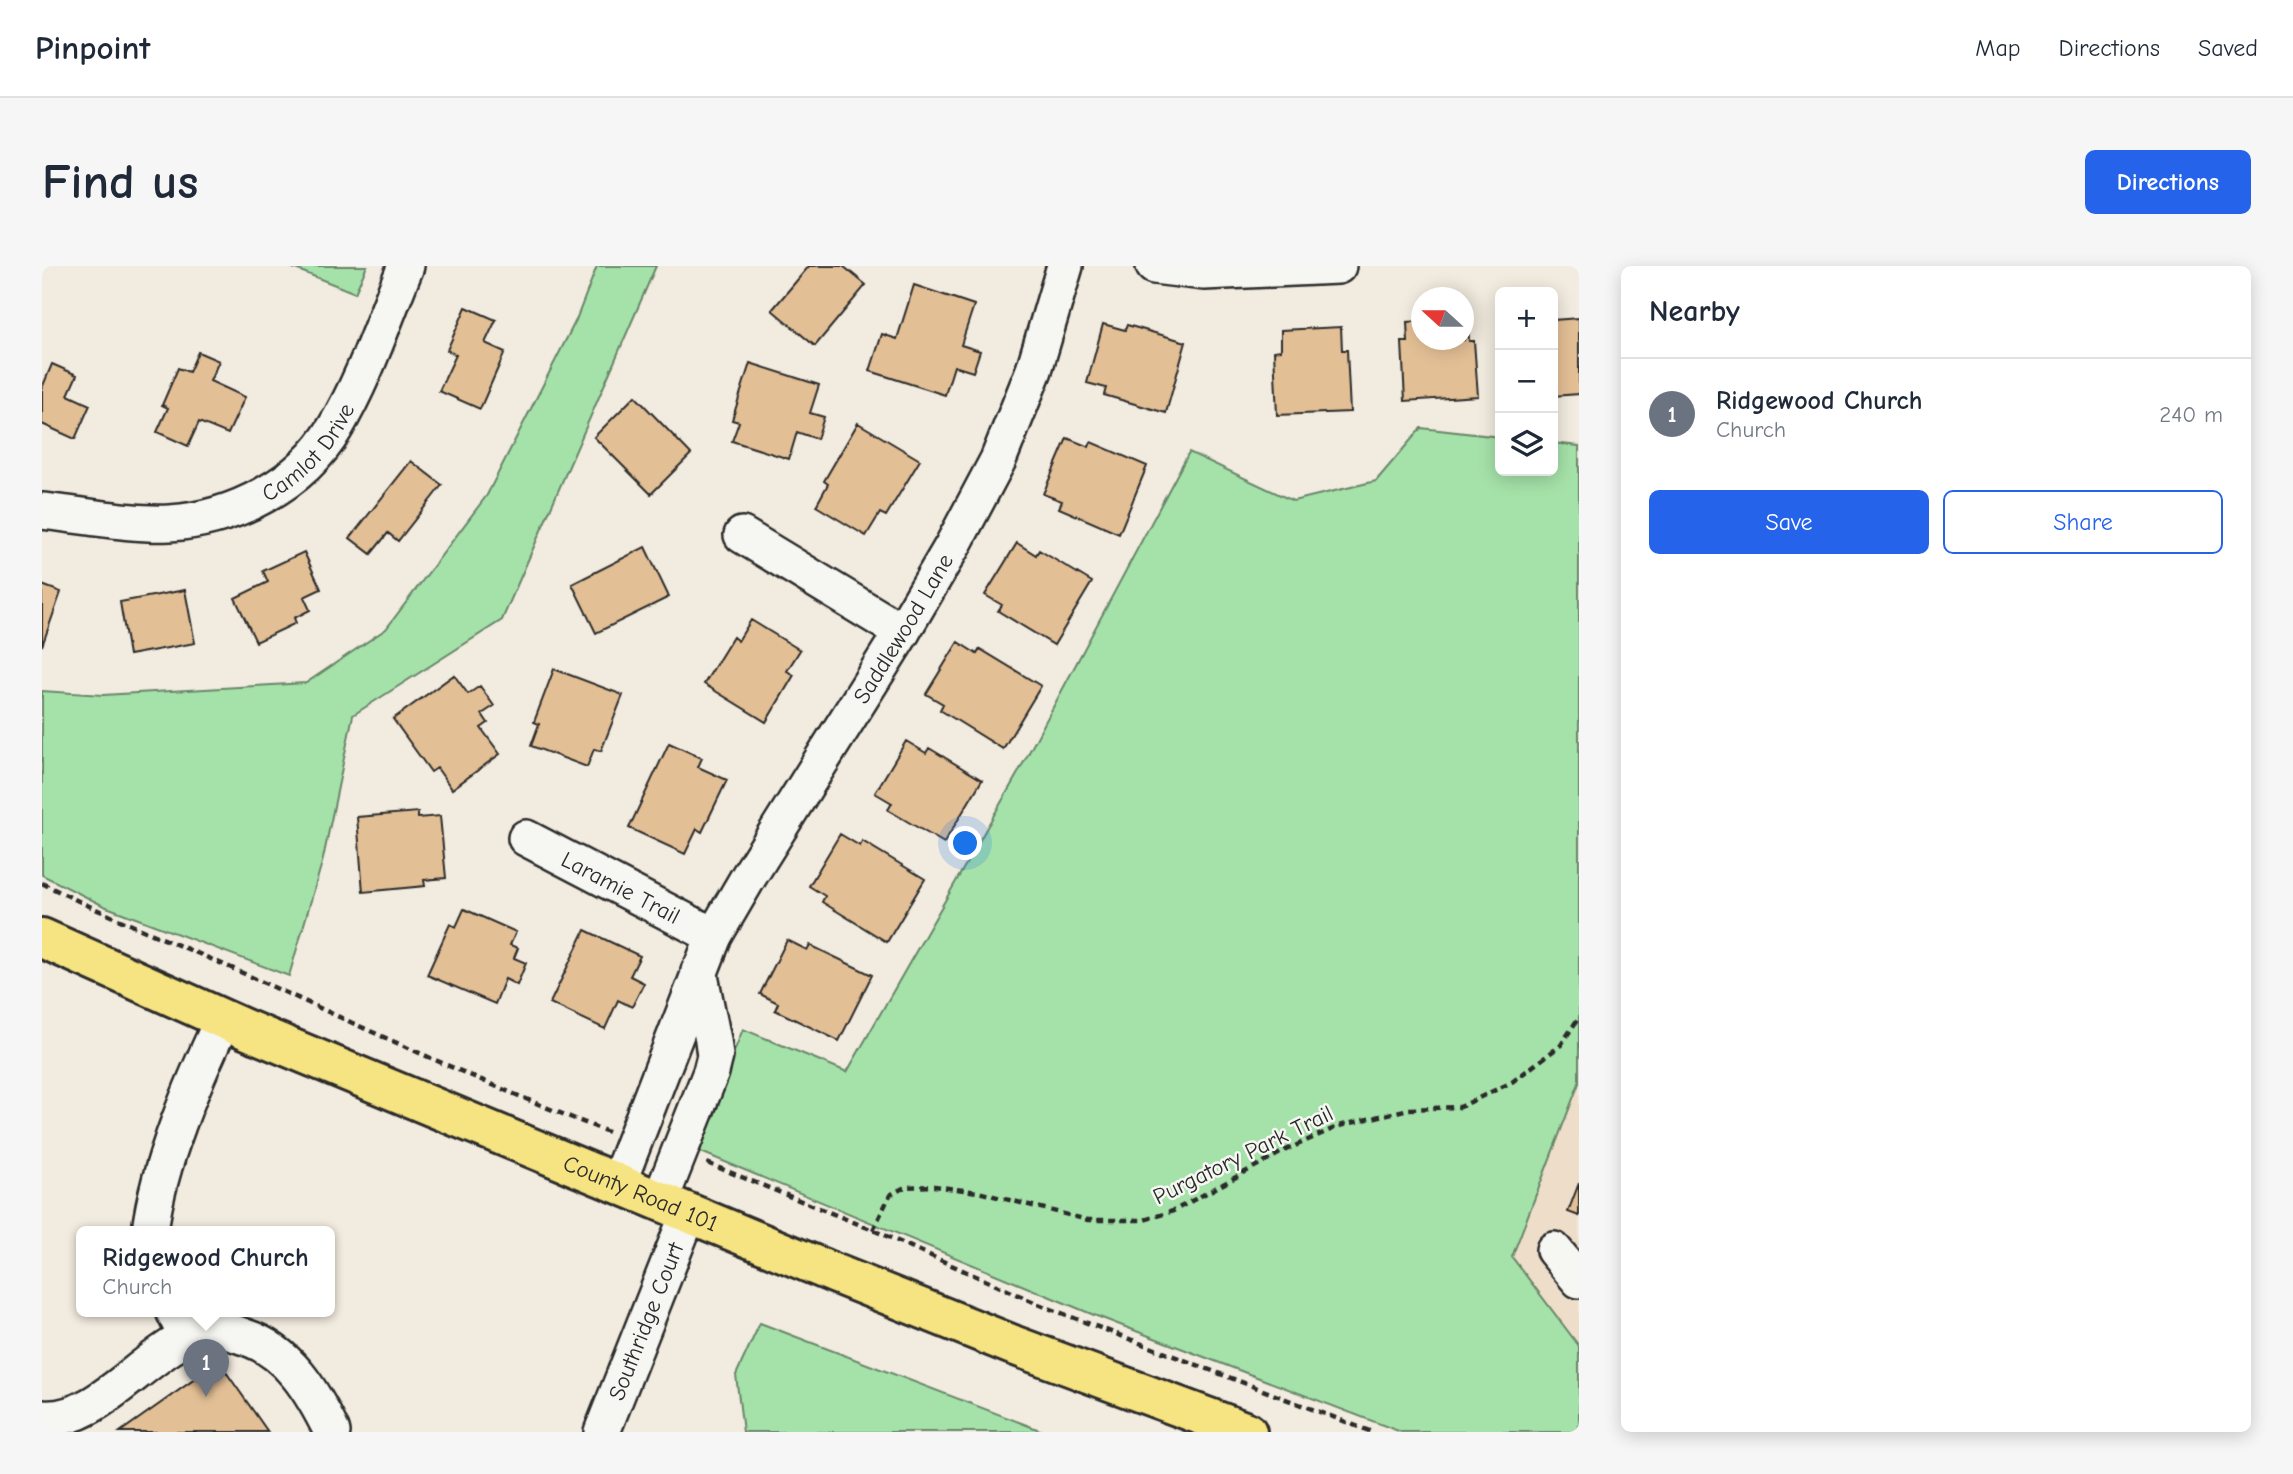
<!DOCTYPE html>
<html lang="en">
<head>
<meta charset="utf-8">
<style>
  :root { --surface:#fff; --page:#f6f6f7; --text:#1f2937; --muted:#747a83; --line:#e0e1e3; --accent:#2563eb }
  body { margin:0; font-family:"Comic Neue",sans-serif; background:var(--page); color:var(--text) }
  .controls { position:absolute; right:21px; top:21px; display:grid; overflow:hidden; border-radius:10px; box-shadow:0 4px 18px #0003 }
  .controls button { width:63px; height:63px; display:grid; place-items:center; padding:0; border:0; border-bottom:2px solid var(--line); background:var(--surface); color:var(--text); font:35px sans-serif }
  .compass { position:absolute; left:1369px; top:21px; width:63px; height:63px; border-radius:50%; background:var(--surface); box-shadow:0 4px 18px #0003; rotate:291deg }
  .you { position:absolute; left:924px; top:578px; width:24px; height:24px; margin:-18px; border:5px solid #fff; border-radius:50%; background:#1a73e8; box-shadow:0 0 0 10px #1a73e833 }
  .badge { display:grid; place-items:center; width:46px; height:46px; border-radius:50%; background:var(--accent); color:#fff; font-size:23px; font-weight:700 }
  .pin { position:absolute; translate:-50% -58px; filter:drop-shadow(0 2px 4px #0008) }
  .pin::after { content:''; position:absolute; top:37px; width:24px; height:21px; background:inherit; clip-path:polygon(0 0,100% 0,50% 100%) }
  .popup { position:absolute; left:34px; top:960px; width:259px; height:91px; box-sizing:border-box; display:grid; place-content:center; border-radius:10px; background:var(--surface); filter:drop-shadow(0 2px 5px #0005); font-size:23px; white-space:nowrap; color:var(--muted) }
  .popup b { font-size:26px; color:var(--text) }
  .popup::after { content:''; position:absolute; left:50%; top:100%; margin-left:-14px; border:14px solid transparent; border-top-color:var(--surface) }
  .list { margin:0; padding:0; list-style:none }
  h2 { display:flex; justify-content:space-between; align-items:center; height:91px; margin:0; padding:0 28px; font-size:30px }
  h2 small { font-size:23px; font-weight:400; color:var(--muted) }
  .list li { display:grid; grid-template-columns:46px 1fr auto; gap:21px; align-items:center; box-sizing:border-box; height:112px; padding:0 28px; border-top:2px solid var(--line) }
  .list b { display:block; font-size:26px; white-space:nowrap }
  .list p { margin:0; font-size:23px; white-space:nowrap; color:var(--muted) }
  .list em { font-size:23px; font-style:normal; color:var(--muted) }
  .actions { display:flex; gap:14px; padding:21px 28px }
  .actions a { flex:1; padding:16px 0; border:2px solid var(--accent); border-radius:10px; text-align:center; font-size:24px; color:var(--accent) }
  .actions .main { background:var(--accent); color:#fff }
  .icon { flex:none; width:38px; height:38px; fill:none; stroke:currentColor; stroke-width:2; stroke-linecap:round; stroke-linejoin:round }
  .map { position:relative; flex:none; width:1537px; height:1166px; overflow:hidden; border-radius:10px }
  header { display:flex; align-items:center; gap:42px; box-sizing:border-box; height:98px; padding:0 35px; background:var(--surface); border-bottom:2px solid var(--line) }
  header strong { font-size:33px }
  nav { display:flex; gap:38px; margin-inline-start:auto; font-size:24px }
  .intro { display:flex; align-items:center; justify-content:space-between; box-sizing:border-box; height:168px; padding:0 42px }
  h1 { margin:0; font-size:49px }
  .button { padding:18px 32px; border-radius:10px; background:var(--accent); color:#fff; font-size:24px; font-weight:700 }
  main { display:flex; gap:42px; padding:0 42px }
  aside { flex:1; background:var(--surface); border-radius:10px; box-shadow:0 4px 18px #0003 }
  .map>svg:first-child { display:block }
  .built { fill:#eedec9 }
  .green { fill:#a5e2a9; stroke:#68866a; stroke-width:2 }
  .building { fill:#e3bf95; stroke:#2b2b2b; stroke-width:2 }
  .lines { fill:none; stroke-linecap:round; stroke-linejoin:round }
  .minor-casing { stroke:#2b2b2b; stroke-width:40 }
  .major-casing { stroke:#2b2b2b; stroke-width:44 }
  .path { stroke:#2b2b2b; stroke-width:4.5; stroke-dasharray:7 5; stroke-linecap:butt }
  .minor { stroke:#f6f6f2; stroke-width:35 }
  .major { stroke:#f6e381; stroke-width:38 }
  .labels { text-anchor:middle; dominant-baseline:central; stroke-width:5; stroke-linejoin:round; paint-order:stroke }
  .street-label { font-size:23px; fill:#2b2b2b; stroke:#f6f6f2 }
</style>
</head>
<body>
<header>
<strong>Pinpoint</strong>
<nav><a>Map</a><a>Directions</a><a>Saved</a></nav>
</header>
<div class="intro"><h1>Find us</h1><a class="button">Directions</a></div>
<main>
<div class="map">
<svg width="1537" height="1166" viewBox="0 0 1537 1166">
  <rect width="100%" height="100%" fill="#f2ebdf"/>
  <filter id="ink" filterUnits="userSpaceOnUse"><feTurbulence type="fractalNoise" baseFrequency=".0143" numOctaves="2"/><feDisplacementMap in="SourceGraphic" scale="14" xChannelSelector="R" yChannelSelector="G"/><feConvolveMatrix kernelMatrix="1 2 1 2 8 2 1 2 1" color-interpolation-filters="sRGB"/></filter>
  <g filter="url(#ink)">
    <path class="built" d="M1537,817V1080L1470,991Z"/>
    <path class="green" d="M246,0H325L313,27Z
      M555,0H614L460,354L311,449L281,593L247,710L62,640L0,609V425L61,429L264,417L344,363L445,229L534,54Z
      M1379,162L1458,171V205H1511V177L1537,180V817L1470,991L1537,1080V1166H1359L1052,1049L659,886L657,874L701,763L805,806L976,507L1147,186L1251,235L1334,215Z
      M718,1057L1003,1166H701L694,1109Z"/>
    <path class="building" d="M767,0H801L824,19L773,80L730,44Z
      M872,19L932,39L919,79L938,85L931,106L912,100L903,129L828,105L840,68L855,73Z
      M424,41L454,54L443,77L463,86L438,143L397,125L414,89L405,84Z
      M1422,52H1426L1427,75H1432L1436,130L1363,135L1360,76H1366L1365,56L1380,55V74H1422Z
      M1537,52V128L1511,130V54Z
      M1061,58L1083,64L1085,59L1144,76L1124,147L1062,129L1064,122L1045,117Z
      M1299,61L1300,84H1305L1308,146L1235,149L1232,85L1239,84V64Z
      M156,86L177,95L168,115L203,131L186,168L157,156L146,180L115,166L126,142L120,139L136,102L147,106Z
      M708,97L777,119L768,147L782,151L775,173L755,166L747,193L690,175L697,156L690,154Z
      M10,98L35,109L26,129L48,139L33,173L0,158V122Z
      M593,130L649,188L609,228L552,171Z
      M816,157L878,194L844,250L838,247L824,270L774,240L786,218L782,215Z
      M1025,172L1047,181L1049,176L1105,200L1077,268L1017,242L1020,235L1001,228Z
      M369,195L400,219L356,275L346,267L329,288L308,272Z
      M975,277L994,289L997,284L1050,316L1012,379L956,345L960,339L943,329Z
      M603,281L627,331L554,367L530,318Z
      M262,286L279,323L262,331L268,344L252,352L254,357L214,376L193,332L226,316L221,305Z
      M0,319L19,326L0,380Z
      M143,324L153,377L87,389L78,336Z
      M709,354L758,384L745,405L752,409L724,456L662,418L691,371L696,375Z
      M916,376L935,388L938,383L999,420L961,483L898,444L901,438L884,428Z
      M512,403L581,429L559,485L552,483L545,501L489,480L497,458L492,456Z
      M412,409L426,428L438,420L452,440L440,448L446,457L439,462L458,488L410,523L395,502L389,506L351,453Z
      M864,475L884,487L887,482L940,514L902,577L846,544L850,537L833,527Z
      M627,477L660,492L656,501L685,514L660,566L655,563L643,588L587,562Z
      M376,546V552L398,550L404,612L382,614L383,620L321,626L315,551Z
      M798,568L818,580L820,575L883,613L845,676L780,636L783,630L767,620Z
      M422,643L474,666L468,679L476,682L472,692L484,697L475,719L463,713L453,738L385,709L408,658L414,661Z
      M543,664L598,690L588,710L602,717L590,741L576,734L563,763L508,737Z
      M745,674L765,684L768,679L830,709L797,775L733,744L736,737L718,728Z
      M1537,917V950L1526,946Z
      M177,1096L226,1166H78Z"/>
    <g class="lines">
      <defs>
        <g id="minor">
          <path d="M1112,0L1162,6L1296,0"/>
          <path id="s1" d="M0,245C40,249 89,259 128,257C192,253 260,218 293,162C323,112 342,53 364,0"/>
          <path d="M700,269L860,366"/>
          <path id="s2" d="M484,572L672,670"/>
          <path id="s3" d="M576,917L672,670L707,610L860,366L911,279L956,194L992,104L1023,0"/>
          <path d="M618,935L669,806L673,790L671,774L657,705"/>
          <path d="M108,965C117,895 151,817 181,753"/>
          <path d="M1512,984L1537,1014"/>
          <path d="M132,1045L145,1072"/>
          <path d="M0,1152C62,1158 112,1070 172,1064C182,1063 194,1068 203,1071C247,1085 271,1127 290,1166"/>
          <path id="s4" d="M560,1166L647,946"/>
        </g>
        <g id="major">
          <path id="s5" d="M0,672L203,763L794,1008L971,1079L1205,1166"/>
        </g>
      </defs>
      <use href="#minor" class="minor-casing"/>
      <use href="#major" class="major-casing"/>
      <path class="path" d="M0,617C60,648 123,673 185,700C311,757 437,816 566,866
        M665,897L831,964L1001,1040L1330,1166
        M831,964L848,929L863,921L892,920L936,926L1046,954H1102L1131,945L1244,884L1297,860L1367,843L1418,841L1470,816L1519,779L1537,751"/>
      <use href="#minor" class="minor"/>
      <use href="#major" class="major"/>
    </g>
  </g>
  <g class="labels">
    <g class="street-label">
      <text stroke="none"><textPath href="#s1" startOffset="290">Camlot Drive</textPath></text>
      <text stroke="none"><textPath href="#s3" startOffset="626">Saddlewood Lane</textPath></text>
      <text stroke="none"><textPath href="#s2" startOffset="107">Laramie Trail</textPath></text>
      <text transform="translate(1201 889) rotate(-26)">Purgatory Park Trail</text>
      <text stroke="none"><textPath href="#s5" startOffset="651">County Road 101</textPath></text>
      <text stroke="none"><textPath href="#s4" startOffset="119">Southridge Court</textPath></text>
    </g>
  </g>
</svg>
<div class="controls">
<button>+</button>
<button>−</button>
<button><svg class="icon" aria-label="layers" viewBox="0 0 24 24"><path d="M12 4l9 5-9 5-9-5zM3 14l9 5 9-5"/></svg></button>
</div>
<svg class="compass" viewBox="-18 -18 36 36"><path d="M0-13l5 13h-10z" fill="#e53935"/><path d="M0 13l5-13h-10z" fill="#747a83"/></svg>
<div class="you"></div>
<div class="pin badge" style="left:164px;top:1131px;background:#6b7280">1</div>
<div class="popup"><b>Ridgewood Church</b>Church</div>
</div>
<aside>
<h2>Nearby<small></small></h2>
<ul class="list">
<li><span class="badge" style="background:#6b7280">1</span><div><b>Ridgewood Church</b><p>Church</p></div><em>240 m</em></li>
</ul>
<div class="actions"><a class="main">Save</a><a>Share</a></div>
</aside>
</main>
</body>
</html>
